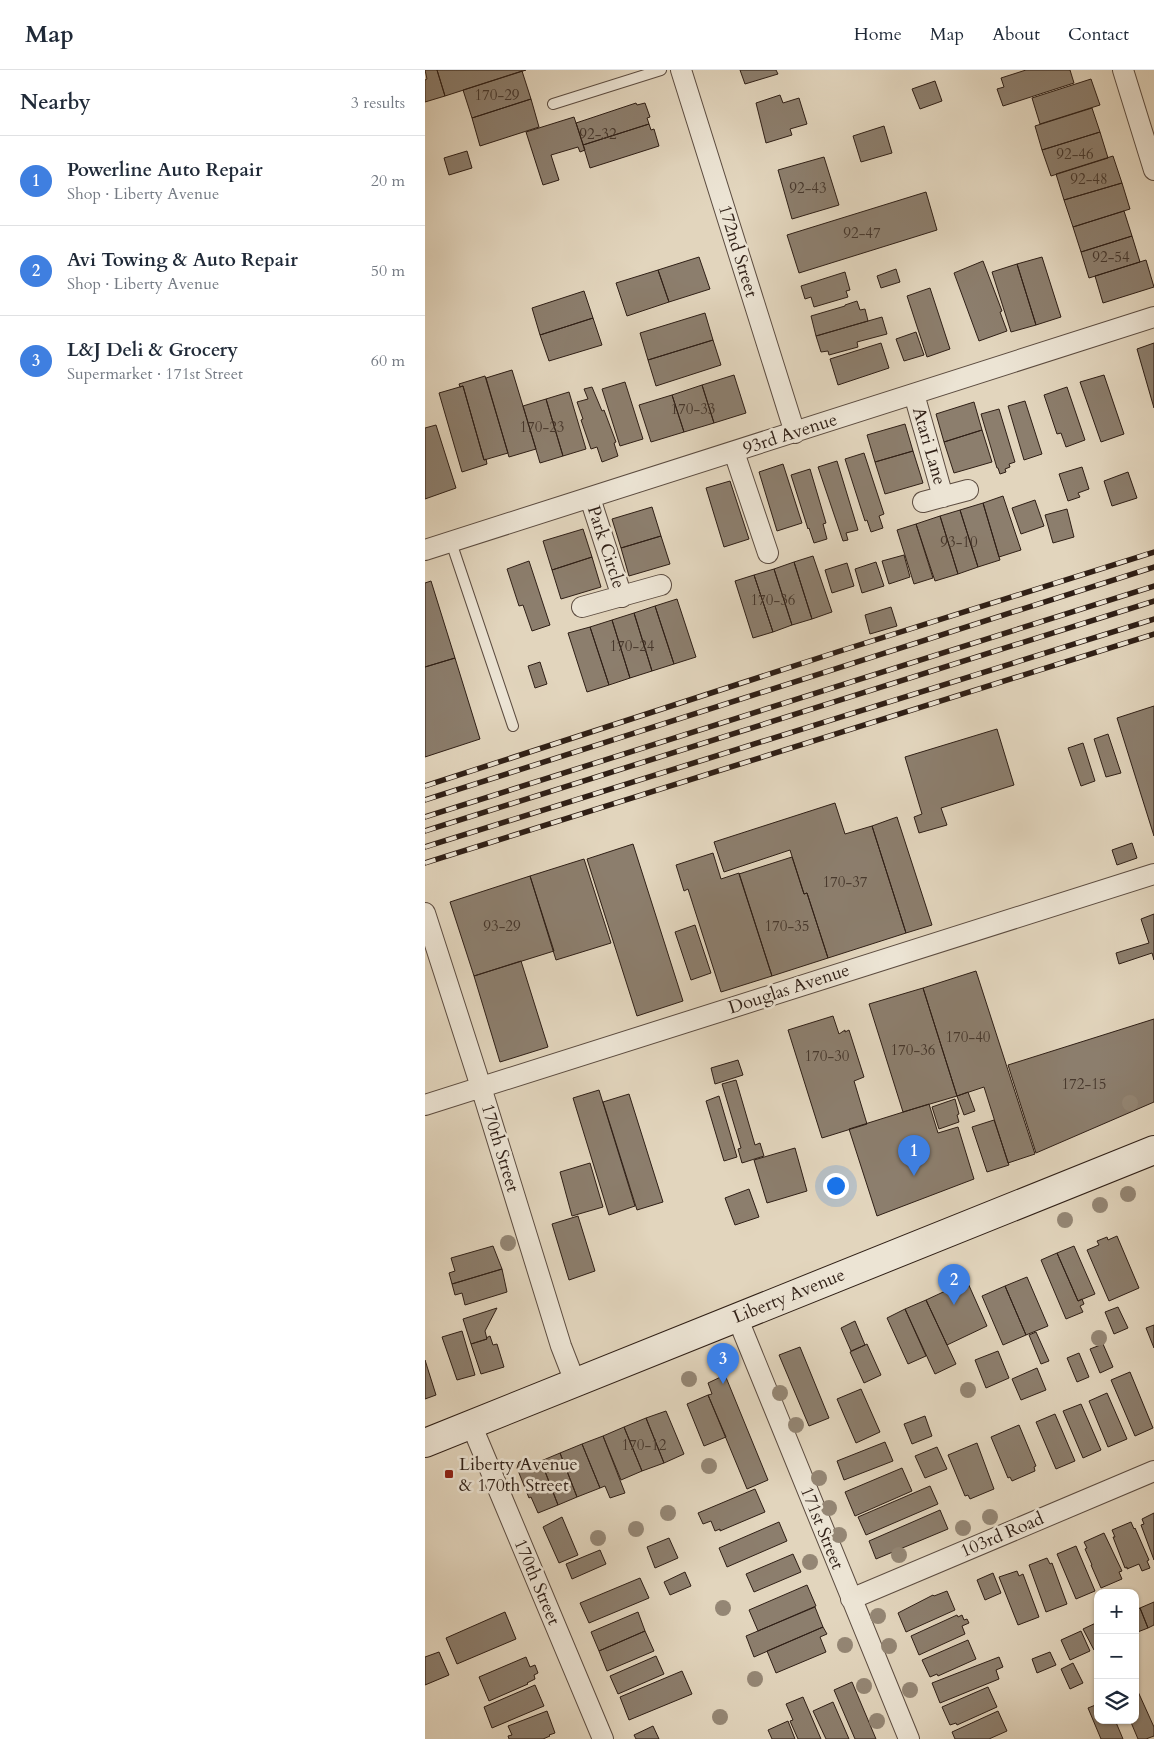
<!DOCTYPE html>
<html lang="en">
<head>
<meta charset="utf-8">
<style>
  :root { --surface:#fff; --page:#f2f2f3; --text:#1f2937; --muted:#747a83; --line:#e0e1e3; --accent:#0f766e }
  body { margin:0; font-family:Cardo,serif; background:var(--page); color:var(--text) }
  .controls { position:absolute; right:15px; bottom:15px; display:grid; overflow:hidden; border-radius:10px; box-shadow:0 1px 4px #0004 }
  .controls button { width:45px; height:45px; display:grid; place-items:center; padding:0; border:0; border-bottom:1px solid var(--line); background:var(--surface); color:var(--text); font:25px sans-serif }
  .you { position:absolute; left:410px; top:1115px; width:18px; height:18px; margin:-12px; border:4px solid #fff; border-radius:50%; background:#1a73e8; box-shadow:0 0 0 8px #1a73e833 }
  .badge { display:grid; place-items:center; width:32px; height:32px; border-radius:50%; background:var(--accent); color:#fff; font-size:16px; font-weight:700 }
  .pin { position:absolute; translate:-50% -41px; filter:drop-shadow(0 1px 2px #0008) }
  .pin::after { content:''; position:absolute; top:26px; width:18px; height:15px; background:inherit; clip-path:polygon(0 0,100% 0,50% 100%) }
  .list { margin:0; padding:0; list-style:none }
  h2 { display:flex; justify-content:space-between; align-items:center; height:65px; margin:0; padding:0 20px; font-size:21px }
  h2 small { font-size:16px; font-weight:400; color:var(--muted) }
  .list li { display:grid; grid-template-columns:32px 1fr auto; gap:15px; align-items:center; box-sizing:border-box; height:90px; padding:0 20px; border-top:1px solid var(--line) }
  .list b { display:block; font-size:19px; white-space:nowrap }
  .list p { margin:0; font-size:16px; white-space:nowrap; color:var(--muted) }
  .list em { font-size:16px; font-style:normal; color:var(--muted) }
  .icon { flex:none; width:28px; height:28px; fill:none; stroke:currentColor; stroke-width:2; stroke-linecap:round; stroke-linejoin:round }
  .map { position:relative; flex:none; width:729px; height:1669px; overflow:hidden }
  header { display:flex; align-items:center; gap:30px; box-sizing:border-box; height:70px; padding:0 25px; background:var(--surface); border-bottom:1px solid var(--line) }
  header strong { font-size:24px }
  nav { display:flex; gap:28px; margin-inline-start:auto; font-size:18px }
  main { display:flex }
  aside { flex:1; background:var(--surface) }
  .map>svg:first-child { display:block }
  .building { fill:#8c7e6d; stroke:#2f1f16 }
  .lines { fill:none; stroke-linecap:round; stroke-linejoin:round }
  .service-casing { stroke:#5c4c40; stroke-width:12 }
  .minor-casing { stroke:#5c4c40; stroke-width:22 }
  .secondary-casing { stroke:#2f1f16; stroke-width:30 }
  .service { stroke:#ece4d4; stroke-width:10 }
  .minor { stroke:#ece4d4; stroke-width:20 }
  .secondary { stroke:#ece4d4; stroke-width:28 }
  .rail-casing { stroke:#2f1f16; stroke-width:5.5 }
  .rail { stroke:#ece4d4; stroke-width:4; stroke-dasharray:11; stroke-linecap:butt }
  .tree { fill:#948674 }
  .poi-dot { fill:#8f2418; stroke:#ece4d4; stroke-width:2 }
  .labels { text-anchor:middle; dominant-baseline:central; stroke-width:5; stroke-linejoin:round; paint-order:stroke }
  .number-label { font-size:15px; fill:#46372c }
  .street-label { font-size:18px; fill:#2f1f16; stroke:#ece4d4 }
  .poi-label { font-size:18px; fill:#2f1f16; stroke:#ece4d4; text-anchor:start }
</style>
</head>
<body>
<header>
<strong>Map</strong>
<nav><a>Home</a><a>Map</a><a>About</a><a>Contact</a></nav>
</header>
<main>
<aside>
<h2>Nearby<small>3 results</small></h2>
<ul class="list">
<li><span class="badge" style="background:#3f7fe0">1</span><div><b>Powerline Auto Repair</b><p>Shop · Liberty Avenue</p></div><em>20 m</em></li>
<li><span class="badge" style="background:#3f7fe0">2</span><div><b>Avi Towing &amp; Auto Repair</b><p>Shop · Liberty Avenue</p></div><em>50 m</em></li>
<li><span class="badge" style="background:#3f7fe0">3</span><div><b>L&amp;J Deli &amp; Grocery</b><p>Supermarket · 171st Street</p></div><em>60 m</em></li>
</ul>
</aside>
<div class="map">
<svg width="729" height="1669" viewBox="0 0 729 1669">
  <rect width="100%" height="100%" fill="#e2d5bd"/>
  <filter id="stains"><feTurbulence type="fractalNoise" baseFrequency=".004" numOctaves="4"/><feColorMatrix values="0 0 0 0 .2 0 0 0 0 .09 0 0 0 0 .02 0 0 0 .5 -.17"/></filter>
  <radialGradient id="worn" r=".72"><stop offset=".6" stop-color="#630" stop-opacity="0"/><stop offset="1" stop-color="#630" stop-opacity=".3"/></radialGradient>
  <path class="building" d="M0,0H12L20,26L0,32V10L2,9Z
    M12,0H101L20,26Z
    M315,0H351L353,4L320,14Z
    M601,0H645L649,13L578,36L572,19L579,17L576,8Z
    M97,1L106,29L47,48L38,20Z
    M666,9L675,35L615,54L607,28Z
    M510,11L517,31L495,39L487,19Z
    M355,25L358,33L374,28L382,54L365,59L367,65L341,73L331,33Z
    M106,29L114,57L55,76L47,48Z
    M211,33L212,35L220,33L225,47L222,48L224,54L158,75L151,53Z
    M667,38L675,62L617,80L610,56Z
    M149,47L160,80L155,82L153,77L126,85L134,110L118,115L101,62Z
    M224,54L226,60L229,59L234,76L165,98L158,75Z
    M459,56L467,83L436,92L428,66Z
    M675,62L683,88L626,106L617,80Z
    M42,81L47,98L24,105L19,88Z
    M688,86L697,113L639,130L631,104Z
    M399,87L414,135L367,149L353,100Z
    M697,113L705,139L648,157L639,130Z
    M501,122L512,160L374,203L362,165Z
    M699,141L707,166L656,182L648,157Z
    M707,166L715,192L664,208L656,182Z
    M274,187L285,219L244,232L233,200Z
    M617,187L636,247L611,255L592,194Z
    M721,190L729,217L678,233L670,206Z
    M558,191L577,241L575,242L582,261L554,271L529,203Z
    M592,194L611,255L586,262L567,202Z
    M471,199L475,212L456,218L452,206Z
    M233,200L244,232L202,246L191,213Z
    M420,202L425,220L421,221L423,227L389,237L386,227L380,229L376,216Z
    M505,218L525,279L502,287L482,226Z
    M159,221L168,248L115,265L107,238Z
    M432,231L435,240L440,239L443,251L391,266L386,246L420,236V235Z
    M280,243L288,270L223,290L215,263Z
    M457,247L462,264L432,272L433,277L404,285L403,281L396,282L391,266Z
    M168,248L177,275L124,291L115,265Z
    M491,262L499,285L479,291L471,269Z
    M288,270L296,295L231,316L223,290Z
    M456,273L464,298L413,315L405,289Z
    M729,273V338L712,279Z
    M87,300L111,379L84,387L61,308Z
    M309,305L321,343L289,353L277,315Z
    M679,305L699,364L676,372L655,312Z
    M60,306L83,383L59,390L38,316L35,317L34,314Z
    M200,312L218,369L195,376L177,319Z
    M277,315L289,353L259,362L247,325Z
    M38,316L59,390L61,389L62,394L37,402L14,323Z
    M167,317L177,341L179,340L191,372L189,373L193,386L177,392L172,377L166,379L156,350L158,349L152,332L163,329L159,319Z
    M642,317L660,370L641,377L636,363L632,364L619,325Z
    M144,322L161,379L138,386L121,329Z
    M247,325L259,362L226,372L214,335Z
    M121,329L138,386L115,393L98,336Z
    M600,331L617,384L599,390L583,336Z
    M549,332L557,360L519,372L511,344Z
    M574,339L590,392L584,394L585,397L580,399L581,402L575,404L573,398H572L556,344Z
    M480,354L488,381L450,392L442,365Z
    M11,355L31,418L0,429V358Z
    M557,360L567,392L529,403L519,372Z
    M488,381L498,413L460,424L450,392Z
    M439,383L459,444L454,446L458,458L446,462L442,450L440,451L420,389Z
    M412,391L433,460L421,463L423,470L418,471L393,397Z
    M358,394L377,453L352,461L334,402Z
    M657,397L664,419L653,423L655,427L643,431L634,404Z
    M385,399L401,453L398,454L402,469L389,473L384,458L383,459L366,405Z
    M703,402L712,428L687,436L679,411Z
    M305,411L324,469L299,477L281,418Z
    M578,426L596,480L574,487L558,433Z
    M610,430L619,456L596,464L587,438Z
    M558,433L575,490L553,497L535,440Z
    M227,437L236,466L196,478L187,449Z
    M642,439L649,467L628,473L620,445Z
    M535,440L553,497L533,504L515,446Z
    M515,446L533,504L510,511L491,454Z
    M491,454L508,508L489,514L472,460Z
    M158,459L167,487L127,500L118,471Z
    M236,466L245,494L204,506L196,478Z
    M479,485L485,507L464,514L457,491Z
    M388,486L407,542L387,549L369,492Z
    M167,487L176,517L136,529L127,500Z
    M104,491L125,555L107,561L98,535L94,536L82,499Z
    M369,492L387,549L367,555L349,499Z
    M451,492L459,516L437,523L430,499Z
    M422,493L429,516L407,523L400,500Z
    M349,499L367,555L348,562L329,505Z
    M329,505L348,562L328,568L310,511Z
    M6,511L30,588L0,597V513Z
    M252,529L271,587L249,594L230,536Z
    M230,536L249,594L227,601L209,543Z
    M466,537L472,556L445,564L440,545Z
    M209,543L227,601L205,608L187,550Z
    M187,550L205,608L184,615L165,557Z
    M165,557L184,615L162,622L143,563Z
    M30,588L55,669L0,687V597Z
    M115,592L122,614L110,618L103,596Z
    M729,636V766L692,648Z
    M572,659L589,715L516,738L522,755L494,763L489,747L497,744L480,687Z
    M683,664L696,703L681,707L669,669Z
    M658,673L670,711L656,716L643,678Z
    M410,733L420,764L447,756L481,863L403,888L382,823L379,824L365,780L299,802L289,772Z
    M472,747L507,855L481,863L447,756Z
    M707,773L712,788L692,795L687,780Z
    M208,774L258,931L212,946L162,789Z
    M288,783L296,809L314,803L347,906L296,922L263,819L259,821L251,795Z
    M367,787L379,824L382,823L403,888L347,906L314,804Z
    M159,789L186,873L131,890L105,806Z
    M105,806L129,881L49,906L25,832Z
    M729,844V890L727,883L694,894L691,883L724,873L716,849Z
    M270,855L286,903L266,910L250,862Z
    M96,891L123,977L75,992L49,906Z
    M551,901L610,1084L583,1093L559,1017L532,1026L498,918Z
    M498,918L532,1026L478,1042L444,934Z
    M408,946L414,964L420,960V962L424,960L439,1007L429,1011L442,1054L397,1068L363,960Z
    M729,949V1032L611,1083L583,995Z
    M313,990L318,1005L290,1014L286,998Z
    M311,1010L330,1075L335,1073L339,1086L317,1093L313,1079L316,1078L297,1014Z
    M174,1020L210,1136L184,1145L148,1028Z
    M543,1022L550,1041L539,1045L532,1026Z
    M204,1024L238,1132L212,1140L178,1032Z
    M294,1026L312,1087L299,1091L281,1031Z
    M530,1029L534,1044L532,1045L534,1052L514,1059L507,1037Z
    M504,1034L513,1063L533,1057L549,1109L452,1146L424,1059Z
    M569,1050L584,1095L562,1102L547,1057Z
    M370,1078L382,1121L342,1133L329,1090Z
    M165,1093L178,1137L147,1146L135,1102Z
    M324,1119L334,1147L310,1155L300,1128Z
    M153,1146L170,1201L144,1210L127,1154Z
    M692,1166L714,1218L684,1231L662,1180L674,1175L672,1171L682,1167L683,1170Z
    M68,1176L77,1199L27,1214L24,1203L30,1201L26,1188Z
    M649,1176L670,1224L653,1231L632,1183Z
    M632,1183L653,1231L657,1229L659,1234L655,1236L658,1242L641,1249L616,1190Z
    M77,1199L82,1222L40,1235L37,1223L30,1225L27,1214Z
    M602,1207L623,1256L601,1265L580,1216Z
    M542,1211L562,1256L522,1275L501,1230Z
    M580,1216L601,1265L578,1275L557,1226Z
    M501,1230L531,1294L510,1304L480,1239Z
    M693,1237L703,1258L689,1264L680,1242Z
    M72,1238L60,1261L62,1269L46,1274L38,1249Z
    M480,1239L501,1286L483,1294L462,1248Z
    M430,1251L440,1275L426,1281L416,1258Z
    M729,1255V1278L721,1258Z
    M37,1261L50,1305L32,1310L17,1267Z
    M611,1262L624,1291L616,1294L604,1265Z
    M65,1266L68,1275L72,1274L79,1297L56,1304L46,1274L62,1269L61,1268Z
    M442,1274L456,1305L439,1313L425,1282Z
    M678,1274L688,1297L675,1303L665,1279Z
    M375,1277L404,1348L384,1356L354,1285Z
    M573,1281L584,1308L561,1318L550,1290Z
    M654,1283L664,1307L652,1312L642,1288Z
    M0,1290L11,1325L0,1329Z
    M612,1298L621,1320L596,1330L587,1309Z
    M705,1302L728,1358L710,1366L686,1310Z
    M300,1305L343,1410L322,1419L283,1325L287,1324L283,1313Z
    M436,1319L455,1362L431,1373L412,1329Z
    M682,1323L702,1369L683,1377L664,1331Z
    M283,1325L301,1367L279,1376L262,1334Z
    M656,1334L676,1380L658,1388L638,1341Z
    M241,1341L259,1384L239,1393L221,1348Z
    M630,1344L650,1391L631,1399L611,1352Z
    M500,1346L507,1366L487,1374L479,1354Z
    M221,1348L239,1393L217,1401L199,1357Z
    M594,1355L611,1396L609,1397L610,1401L587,1411L585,1407L583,1408L566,1367Z
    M199,1357L217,1401L196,1410L178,1366Z
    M178,1366L200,1423L185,1428L180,1416L175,1418L157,1374Z
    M460,1372L468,1391L419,1410L412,1391Z
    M552,1373L569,1419L545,1429L543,1425L540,1426L523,1385Z
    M157,1374L175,1418L152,1427L135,1383Z
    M512,1377L522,1399L500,1408L490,1386Z
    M135,1383L152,1427L133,1435L116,1391Z
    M101,1389L106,1392L107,1394L116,1391L133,1435L113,1443L106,1427L104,1428L92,1398L94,1392Z
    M477,1398L487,1421L430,1446L420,1422Z
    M505,1416L513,1434L441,1465L433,1447Z
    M330,1419L340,1442L295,1461V1459L290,1461L286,1451L278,1454L273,1443Z
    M515,1440L523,1459L451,1489L444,1471Z
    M729,1443V1490L716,1455L719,1454L717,1449Z
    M137,1447L153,1485L134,1493L118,1457Z
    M354,1452L362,1471L302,1497L294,1478Z
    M706,1452L709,1459L710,1458L724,1490L722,1491L725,1498L717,1501L714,1494L702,1499V1497L700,1498L688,1467H690L687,1460Z
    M679,1463L697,1501L694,1502L697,1509L676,1518L666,1495H667L660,1479L662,1478L659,1472Z
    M244,1468L253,1488L230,1498L222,1477Z
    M651,1476L670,1521L651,1529L632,1484Z
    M175,1480L181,1494L147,1509L141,1494Z
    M368,1484L376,1502L329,1522L321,1504Z
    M622,1488L625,1494L627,1493L642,1534L621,1542L604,1495Z
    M592,1501L594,1506L598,1504L614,1547L593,1555L574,1507Z
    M260,1502L266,1516L245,1525L239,1512Z
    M568,1503L576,1523L560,1530L552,1510Z
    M215,1508L224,1528L164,1553L155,1533Z
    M382,1515L391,1536L333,1561L324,1540Z
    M522,1521L530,1540L481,1562L473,1543L508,1525L509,1526Z
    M729,1532V1555L723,1558L715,1538Z
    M390,1537L398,1557L329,1587L321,1566Z
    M715,1538L723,1558L710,1563V1540Z
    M80,1542L91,1569L32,1594L21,1568Z
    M213,1542L220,1561L174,1581L166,1562Z
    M532,1545L533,1547L537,1545L539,1550L542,1549L544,1553L537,1556L540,1564L494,1585L486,1566Z
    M673,1552V1579L669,1580L658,1559Z
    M398,1557L402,1564L395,1567L401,1582L351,1603L342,1581Z
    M220,1561L229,1581L182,1601L174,1581Z
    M656,1561L665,1581L645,1590L636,1570Z
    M543,1570L551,1589L513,1606L512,1604L505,1607L497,1590Z
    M14,1582L24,1605L0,1615V1587Z
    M625,1582L631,1595L612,1603L607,1589Z
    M231,1586L239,1604L193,1624L185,1606Z
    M101,1587L105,1597L110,1595L113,1603L109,1605L110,1609L102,1613L103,1614L64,1631L54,1607Z
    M574,1587L578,1597L571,1600L574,1609L515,1633L507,1613Z
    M648,1593L658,1613L645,1619L636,1599Z
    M257,1601L267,1624L204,1650L195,1627Z
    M427,1612L451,1669H430L409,1620Z
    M110,1615L119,1636L67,1658L59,1637Z
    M710,1615L729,1657V1666L721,1669H713L705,1650H710Z
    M563,1617L572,1637L532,1655L531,1653L525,1655L517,1637Z
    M378,1627L396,1669H373L365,1651L368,1650L361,1634Z
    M408,1632L424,1669H401L388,1641Z
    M673,1634V1650H690L698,1669H676L663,1638Z
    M122,1641L130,1663L124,1665L125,1666L118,1669H84L83,1666L87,1665L83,1656Z
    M573,1641L582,1661L564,1669H530L527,1662Z
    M363,1651L370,1669H347L343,1660Z
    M228,1656L234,1669H211L209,1665Z"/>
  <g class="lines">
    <defs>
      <path id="service" d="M128,34L236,0
        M26,472L88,656"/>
      <path id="minor" d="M256,0L370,363
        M698,0L729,100
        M489,324L518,427
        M309,382L343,483
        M165,428L197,527
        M498,432L543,420
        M0,480L729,247
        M157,537L236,515
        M0,843L56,1017L136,1276L150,1312
        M0,1035L729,804
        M312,1247L484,1669
        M46,1354L178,1669
        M426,1529L729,1401"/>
      <path id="secondary" d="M0,1373L729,1080"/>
    </defs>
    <use href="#service" class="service-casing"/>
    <use href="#minor" class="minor-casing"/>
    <use href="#secondary" class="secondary-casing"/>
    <use href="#service" class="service"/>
    <use href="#minor" class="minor"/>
    <use href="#secondary" class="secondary"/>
    <defs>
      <path id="rail" d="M0,716L412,582L729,482
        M0,730L729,497
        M0,747L729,516
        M0,761L729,531
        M0,777L729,549
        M0,793L729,564"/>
    </defs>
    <use href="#rail" class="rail-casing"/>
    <use href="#rail" class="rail"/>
  </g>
  <g class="tree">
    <circle cx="705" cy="1033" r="8"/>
    <circle cx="703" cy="1124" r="8"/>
    <circle cx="675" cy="1135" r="8"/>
    <circle cx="640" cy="1150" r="8"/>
    <circle cx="83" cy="1173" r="8"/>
    <circle cx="674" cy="1268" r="8"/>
    <circle cx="264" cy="1309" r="8"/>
    <circle cx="543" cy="1320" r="8"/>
    <circle cx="355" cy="1323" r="8"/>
    <circle cx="371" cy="1355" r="8"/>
    <circle cx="284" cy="1396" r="8"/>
    <circle cx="394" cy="1408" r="8"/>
    <circle cx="404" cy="1438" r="8"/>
    <circle cx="243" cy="1443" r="8"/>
    <circle cx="565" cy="1447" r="8"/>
    <circle cx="538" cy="1458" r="8"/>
    <circle cx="211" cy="1459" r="8"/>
    <circle cx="414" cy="1465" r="8"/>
    <circle cx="173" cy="1468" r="8"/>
    <circle cx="474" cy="1485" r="8"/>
    <circle cx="385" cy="1492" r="8"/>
    <circle cx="298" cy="1538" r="8"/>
    <circle cx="453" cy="1546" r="8"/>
    <circle cx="420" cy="1575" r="8"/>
    <circle cx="464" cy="1576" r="8"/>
    <circle cx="330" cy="1609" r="8"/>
    <circle cx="439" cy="1616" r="8"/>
    <circle cx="485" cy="1620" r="8"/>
    <circle cx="295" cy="1647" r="8"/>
    <circle cx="452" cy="1651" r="8"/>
  </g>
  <rect class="poi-dot" x="19" y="1399" width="10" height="10" rx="2.5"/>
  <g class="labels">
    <g class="number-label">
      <text x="72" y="25">170-29</text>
      <text x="173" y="64">92-32</text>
      <text x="650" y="84">92-46</text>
      <text x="664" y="109">92-48</text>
      <text x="383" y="118">92-43</text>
      <text x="437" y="163">92-47</text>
      <text x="686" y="187">92-54</text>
      <text x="268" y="339">170-33</text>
      <text x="117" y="357">170-23</text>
      <text x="534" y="472">93-10</text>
      <text x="348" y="530">170-36</text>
      <text x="207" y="576">170-24</text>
      <text x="420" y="812">170-37</text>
      <text x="77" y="856">93-29</text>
      <text x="362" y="856">170-35</text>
      <text x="543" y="967">170-40</text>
      <text x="488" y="980">170-36</text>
      <text x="402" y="986">170-30</text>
      <text x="659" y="1014">172-15</text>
      <text x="219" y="1375">170-12</text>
    </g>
    <g class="street-label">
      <text transform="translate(313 181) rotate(73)">172nd Street</text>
      <text transform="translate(365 364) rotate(-18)">93rd Avenue</text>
      <text transform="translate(504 376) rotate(74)">Atari Lane</text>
      <text transform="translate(181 477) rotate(72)">Park Circle</text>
      <text transform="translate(364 919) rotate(-18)">Douglas Avenue</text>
      <text transform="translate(75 1078) rotate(73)">170th Street</text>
      <text transform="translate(364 1226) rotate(-22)">Liberty Avenue</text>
      <text transform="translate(397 1458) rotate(68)">171st Street</text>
      <text transform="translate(577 1465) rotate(-23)">103rd Road</text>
      <text transform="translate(112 1512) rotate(67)">170th Street</text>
    </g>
    <g class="poi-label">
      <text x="34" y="1394">Liberty Avenue<tspan x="34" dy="21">&amp; 170th Street</tspan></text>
    </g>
  </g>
  <rect width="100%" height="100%" filter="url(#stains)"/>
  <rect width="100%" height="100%" fill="url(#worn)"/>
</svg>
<div class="controls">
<button>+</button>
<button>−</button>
<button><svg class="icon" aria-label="layers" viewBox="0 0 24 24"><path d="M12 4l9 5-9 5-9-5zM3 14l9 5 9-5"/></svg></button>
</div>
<div class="you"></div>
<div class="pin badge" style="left:489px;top:1106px;background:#3f7fe0">1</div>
<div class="pin badge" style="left:529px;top:1235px;background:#3f7fe0">2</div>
<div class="pin badge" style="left:298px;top:1314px;background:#3f7fe0">3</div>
</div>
</main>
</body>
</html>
